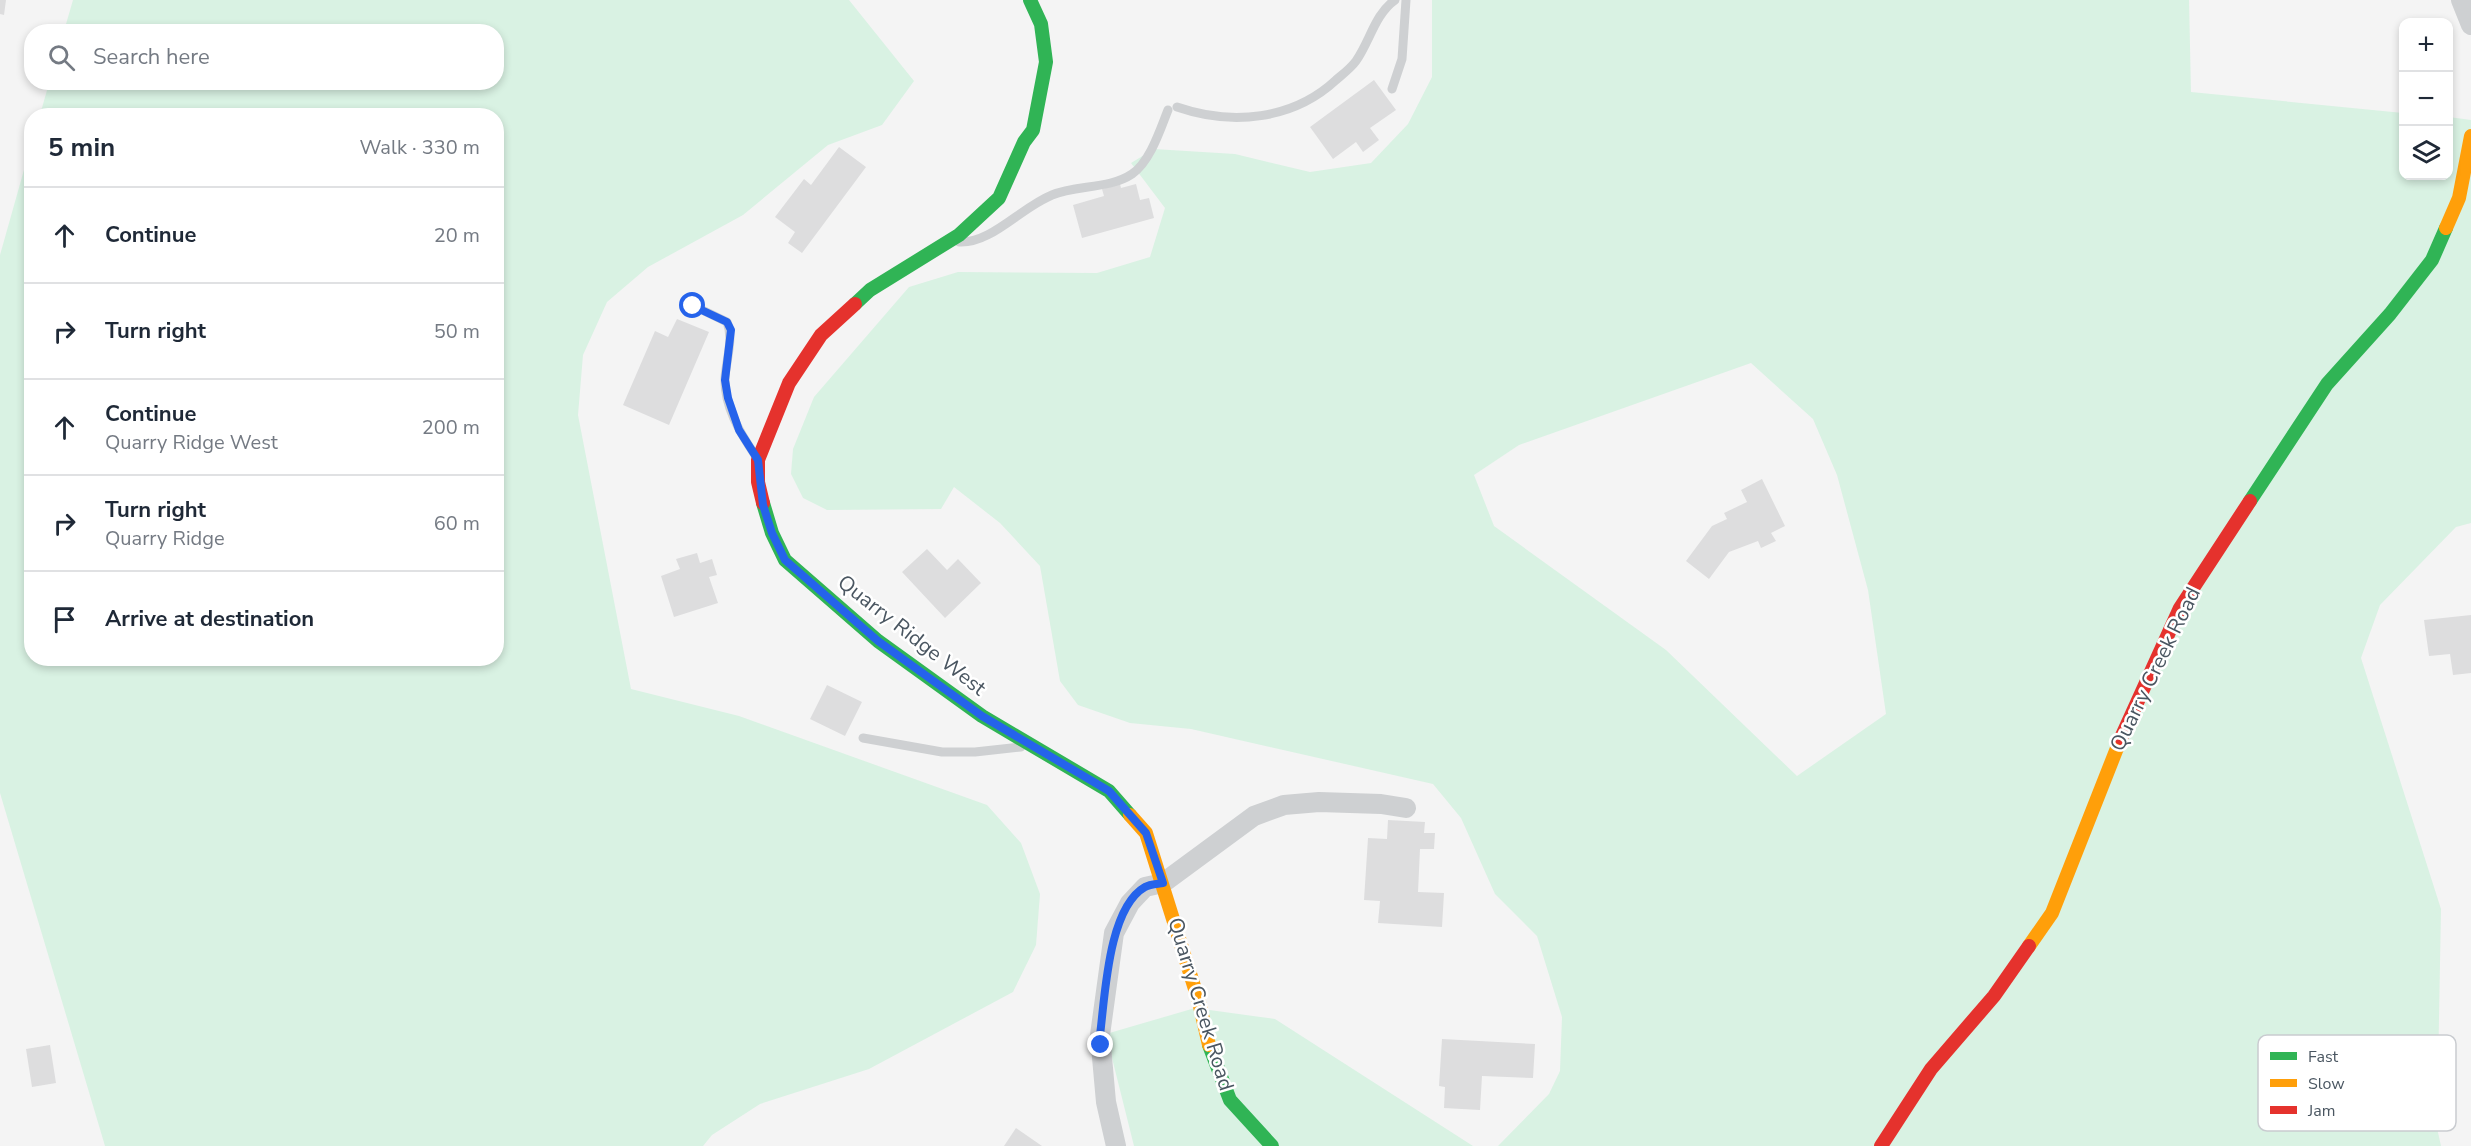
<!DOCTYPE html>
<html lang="en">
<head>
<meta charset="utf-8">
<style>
  :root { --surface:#fff; --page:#f2f2f3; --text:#1f2937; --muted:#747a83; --line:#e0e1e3 }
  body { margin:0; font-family:"Nunito Sans",sans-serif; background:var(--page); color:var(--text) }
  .controls { position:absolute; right:18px; top:18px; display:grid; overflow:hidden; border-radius:12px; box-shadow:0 3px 9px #0003 }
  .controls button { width:54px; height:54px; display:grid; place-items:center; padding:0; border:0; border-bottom:2px solid var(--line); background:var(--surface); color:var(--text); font:30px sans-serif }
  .stop { position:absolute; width:18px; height:18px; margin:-14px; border:4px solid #2563eb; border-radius:50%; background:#fff }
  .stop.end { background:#2563eb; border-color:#fff; box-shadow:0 2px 6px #0008 }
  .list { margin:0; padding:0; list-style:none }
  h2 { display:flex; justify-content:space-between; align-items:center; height:78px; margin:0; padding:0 24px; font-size:26px }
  h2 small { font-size:20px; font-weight:400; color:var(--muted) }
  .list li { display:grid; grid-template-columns:39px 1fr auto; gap:18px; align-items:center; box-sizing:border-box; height:96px; padding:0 24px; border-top:2px solid var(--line) }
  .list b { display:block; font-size:22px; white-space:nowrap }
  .list p { margin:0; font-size:20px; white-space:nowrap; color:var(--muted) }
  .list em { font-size:20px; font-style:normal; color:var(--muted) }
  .icon { flex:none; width:33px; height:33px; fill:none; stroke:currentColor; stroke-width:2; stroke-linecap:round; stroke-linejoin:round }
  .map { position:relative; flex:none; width:2471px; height:1146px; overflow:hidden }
  .search { position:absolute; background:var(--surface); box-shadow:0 3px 9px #0003; left:24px; top:24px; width:480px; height:66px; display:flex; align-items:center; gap:15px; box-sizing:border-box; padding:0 21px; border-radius:24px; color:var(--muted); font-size:22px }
  .panel { position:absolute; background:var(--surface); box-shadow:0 3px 9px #0003; left:24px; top:108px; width:480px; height:558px; border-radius:24px }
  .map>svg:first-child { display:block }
  .green { fill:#d9f2e3; fill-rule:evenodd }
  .building { fill:#ddddde }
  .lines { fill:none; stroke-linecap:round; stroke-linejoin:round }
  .lane { stroke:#ced0d2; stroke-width:9 }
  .street { stroke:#ced0d2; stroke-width:20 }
  .fast { stroke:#30b455; stroke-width:14 }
  .slow { stroke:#ff9f0a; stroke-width:14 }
  .jam { stroke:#e5322d; stroke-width:14 }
  .route { stroke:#2563eb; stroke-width:8 }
  .labels { text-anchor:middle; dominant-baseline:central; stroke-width:5; stroke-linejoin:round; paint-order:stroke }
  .street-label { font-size:21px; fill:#4a5661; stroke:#fff }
  .key { fill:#fff; stroke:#c9ccd0; stroke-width:1.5 }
  .key-label { font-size:16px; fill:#4a5661 }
</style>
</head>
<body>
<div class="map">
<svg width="2471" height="1146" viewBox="0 0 2471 1146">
  <rect width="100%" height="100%" fill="#f4f4f4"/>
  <path class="green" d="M73,0H849L914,81L882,125L828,145L743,215L648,267L607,302L583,355L578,415L631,689L739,716L987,805L1021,843L1040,894L1036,945L1013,992L869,1069L760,1104L712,1135L703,1146H105L0,793V255L31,145L32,658H496V116L40,115L49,83L496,82V32L64,31Z
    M1432,0H2189L2191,92L2403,113L2404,176H2448L2449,117L2471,120V523L2456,527L2380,605L2361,658L2441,909L2437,1128L2441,1146H1498L1549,1094L1560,1071L1562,1017L1537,936L1495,894L1461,818L1433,784L1191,729L1130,723L1078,705L1060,681L1040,566L1000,523L954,487L941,509L827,510L803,498L791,474L793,449L814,397L909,287L958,272L1097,273L1150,257L1165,208L1131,163L1154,149L1235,154L1310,172L1371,163L1408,124L1432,77ZM1751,363L1813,419L1837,475L1868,590L1886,714L1797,776L1666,650L1494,526L1474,475L1519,445Z
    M1195,1008L1275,1019L1473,1146H1134L1106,1034Z"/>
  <path class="building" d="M0,0H6L4,15L0,14Z
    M1374,80L1396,110L1370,128L1379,140L1363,152L1356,142L1333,159L1310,127Z
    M839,147L866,167L802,253L788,243L795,232L775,217L804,179L811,185Z
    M1120,184L1121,188L1136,184L1140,200L1149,198L1154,218L1082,238L1073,205L1104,196L1102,189Z
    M677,319L709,332L669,425L623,405L655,331L668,337Z
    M1762,479L1785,526L1771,533L1776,541L1761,548L1758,541L1729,552L1709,579L1686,561L1712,526L1727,519L1724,513L1747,502L1741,490Z
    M927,549L947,570L958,559L981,583L945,618L902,572Z
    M697,553L700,563L712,559L717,575L709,577L718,603L674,617L661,576L680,569L676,559Z
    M2471,615V673L2453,675L2450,654L2429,656L2424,620Z
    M827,685L862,702L845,736L810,719Z
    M1388,820L1425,822L1424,833H1435L1434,849H1420L1418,892L1444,893L1442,927L1378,923L1380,901L1364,900L1368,838L1387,839Z
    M1442,1039L1535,1044L1533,1078L1482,1076L1480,1110L1444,1108L1445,1087L1439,1086Z
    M50,1045L56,1083L32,1087L26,1049Z
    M1016,1128L1042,1146H1004Z"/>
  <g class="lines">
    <path class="lane" d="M1392,89L1402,59L1406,0
      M1177,107C1232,126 1293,120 1336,80C1343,74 1351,68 1356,61C1370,41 1375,14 1395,0
      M959,242C991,244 1020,208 1052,195C1076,185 1110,189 1132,174C1150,162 1160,130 1168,110
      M694,306L727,322C734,339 726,360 725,378C724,406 740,433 755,455
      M863,738L942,752H975L1021,747"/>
    <path class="street" d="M2461,0L2471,25
      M1116,1146L1106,1102L1100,1035L1114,933L1130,903L1145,887L1163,883L1254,816L1284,805L1319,802L1381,804L1406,808"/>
    <path class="fast" d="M855,304L870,290L959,235L999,198L1024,142L1033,130L1046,62L1041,24L1030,0
      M2250,501L2327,384L2390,314L2432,260L2446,228
      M763,503L772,533L785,560L878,641L982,716L1109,791L1130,815
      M1209,1045L1230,1100L1272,1146"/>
    <path class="slow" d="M2446,228L2459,198L2471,136
      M1130,815L1146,833L1199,1002L1209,1045
      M2029,946L2052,913L2121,738"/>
    <path class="jam" d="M763,503L758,482V460L789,383L821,335L855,304
      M2121,738L2180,608L2250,501
      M1881,1146L1931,1069L1994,996L2029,946"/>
  </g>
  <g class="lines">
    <path class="route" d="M693,306L727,322L731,330L725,380L728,398L739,430L758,460L763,505L772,533L785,560L878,641L982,716L1109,791L1146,833L1163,883C1158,884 1150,884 1145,887C1108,908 1105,997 1100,1035L1101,1045"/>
  </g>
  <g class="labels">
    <g class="street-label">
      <text transform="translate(912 635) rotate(38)">Quarry Ridge West</text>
      <text transform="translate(2155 669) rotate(-64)">Quarry Creek Road</text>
      <text transform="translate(1201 1004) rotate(73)">Quarry Creek Road</text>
    </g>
  </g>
  <rect x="2258" y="1035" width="198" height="96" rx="9" class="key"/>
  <rect x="2270" y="1052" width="27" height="8" fill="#30b455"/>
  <rect x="2270" y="1079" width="27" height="8" fill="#ff9f0a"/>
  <rect x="2270" y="1106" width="27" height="8" fill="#e5322d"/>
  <g class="key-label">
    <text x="2308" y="1062">Fast</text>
    <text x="2308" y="1089">Slow</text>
    <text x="2308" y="1116">Jam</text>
  </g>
</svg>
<div class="controls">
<button>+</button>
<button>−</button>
<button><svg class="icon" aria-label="layers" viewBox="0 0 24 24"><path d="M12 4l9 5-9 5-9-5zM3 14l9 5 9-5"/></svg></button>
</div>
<div class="stop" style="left:693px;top:306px"></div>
<div class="stop end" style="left:1101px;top:1045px"></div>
<div class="search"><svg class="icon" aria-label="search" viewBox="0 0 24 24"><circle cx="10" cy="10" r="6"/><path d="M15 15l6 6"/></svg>Search here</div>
<section class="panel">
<h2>5 min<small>Walk · 330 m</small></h2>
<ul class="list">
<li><svg class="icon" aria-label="ahead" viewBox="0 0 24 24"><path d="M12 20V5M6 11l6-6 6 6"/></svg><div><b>Continue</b></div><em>20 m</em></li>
<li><svg class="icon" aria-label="right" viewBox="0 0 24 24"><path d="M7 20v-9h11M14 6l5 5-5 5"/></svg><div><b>Turn right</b></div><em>50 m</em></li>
<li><svg class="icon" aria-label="ahead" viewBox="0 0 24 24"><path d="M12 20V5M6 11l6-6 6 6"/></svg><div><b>Continue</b><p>Quarry Ridge West</p></div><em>200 m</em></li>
<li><svg class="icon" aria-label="right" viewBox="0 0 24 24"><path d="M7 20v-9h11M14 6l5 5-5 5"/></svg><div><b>Turn right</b><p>Quarry Ridge</p></div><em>60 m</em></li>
<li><svg class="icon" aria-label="arrive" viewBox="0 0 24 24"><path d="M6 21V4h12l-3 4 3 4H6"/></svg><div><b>Arrive at destination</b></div></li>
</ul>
</section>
</div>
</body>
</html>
